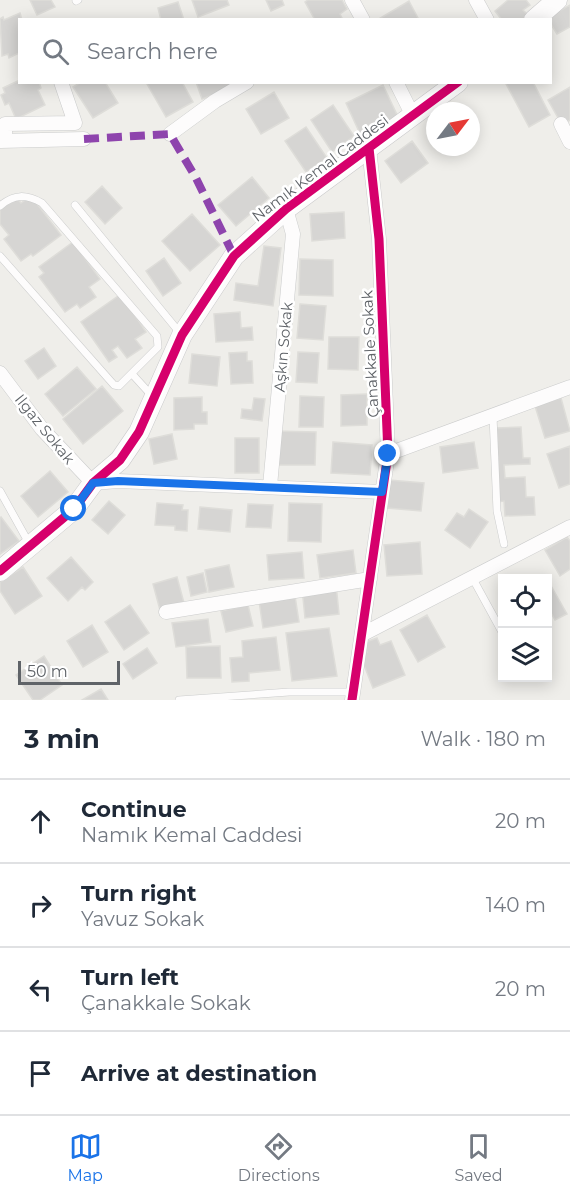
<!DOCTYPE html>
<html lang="en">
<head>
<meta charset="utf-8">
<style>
  :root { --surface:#fff; --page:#f2f2f3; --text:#1f2937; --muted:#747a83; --line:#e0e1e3; --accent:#1a73e8 }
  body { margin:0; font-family:Montserrat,sans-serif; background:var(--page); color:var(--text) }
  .controls { position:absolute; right:18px; bottom:18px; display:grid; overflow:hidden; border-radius:0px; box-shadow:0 3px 15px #0003 }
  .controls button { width:54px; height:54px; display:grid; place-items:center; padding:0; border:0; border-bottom:2px solid var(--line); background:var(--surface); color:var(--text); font:30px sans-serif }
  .compass { position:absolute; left:426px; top:102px; width:54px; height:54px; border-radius:50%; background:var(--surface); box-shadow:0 3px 15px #0003; rotate:58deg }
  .scale { position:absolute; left:18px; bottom:15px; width:102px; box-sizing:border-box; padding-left:6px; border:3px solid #5f6368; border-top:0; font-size:16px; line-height:21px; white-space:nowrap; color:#5f6368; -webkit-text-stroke:4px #fff; paint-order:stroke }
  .stop { position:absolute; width:18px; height:18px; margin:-14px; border:4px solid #1a73e8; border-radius:50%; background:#fff }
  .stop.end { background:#1a73e8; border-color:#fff; box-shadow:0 2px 6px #0008 }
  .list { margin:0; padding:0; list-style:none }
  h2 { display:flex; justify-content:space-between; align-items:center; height:78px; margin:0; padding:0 24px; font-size:26px }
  h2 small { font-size:20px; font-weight:400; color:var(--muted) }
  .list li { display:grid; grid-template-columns:39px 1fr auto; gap:18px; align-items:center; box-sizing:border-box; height:84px; padding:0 24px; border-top:2px solid var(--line) }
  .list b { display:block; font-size:22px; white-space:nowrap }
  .list p { margin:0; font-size:20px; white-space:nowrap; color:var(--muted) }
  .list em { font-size:20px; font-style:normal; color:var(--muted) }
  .icon { flex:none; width:33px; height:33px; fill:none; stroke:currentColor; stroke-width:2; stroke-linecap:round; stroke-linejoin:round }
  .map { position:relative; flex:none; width:570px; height:700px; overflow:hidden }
  .search { position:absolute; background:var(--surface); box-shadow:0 3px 15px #0003; left:18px; right:18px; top:18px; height:66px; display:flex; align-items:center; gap:15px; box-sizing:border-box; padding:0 21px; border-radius:0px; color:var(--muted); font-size:22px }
  .sheet { height:414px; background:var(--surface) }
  nav { display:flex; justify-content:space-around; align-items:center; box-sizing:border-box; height:84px; border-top:2px solid var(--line); background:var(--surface); font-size:16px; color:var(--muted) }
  nav a { display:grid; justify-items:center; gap:3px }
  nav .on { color:var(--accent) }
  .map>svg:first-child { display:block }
  .building { fill:#d6d5d3; stroke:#deddd9; stroke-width:1.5 }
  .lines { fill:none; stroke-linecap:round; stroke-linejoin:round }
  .lane-casing { stroke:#cbcccc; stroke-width:8 }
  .street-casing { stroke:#cbcccc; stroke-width:15 }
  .secondary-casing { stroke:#cacacb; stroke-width:21 }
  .lane { stroke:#fdfcfc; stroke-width:7 }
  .street { stroke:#fdfcfc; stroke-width:14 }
  .secondary { stroke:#fdfcfc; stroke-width:20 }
  .quiet { stroke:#8e44ad; stroke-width:8; stroke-dasharray:15 8; stroke-linecap:butt }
  .cycleway-casing { stroke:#fff; stroke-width:13 }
  .cycleway { stroke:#d6006c; stroke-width:9 }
  .route { stroke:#1a73e8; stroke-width:8 }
  .labels { text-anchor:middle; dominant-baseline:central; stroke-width:5; stroke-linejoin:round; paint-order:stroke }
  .street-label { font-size:15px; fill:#5f6368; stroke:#fff }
</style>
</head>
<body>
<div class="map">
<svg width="570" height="700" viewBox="0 0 570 700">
  <rect width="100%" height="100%" fill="#efeeea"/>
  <path class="building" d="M30,0H51L55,7L37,15Z
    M192,0H227L229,5L198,17Z
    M266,0H282L284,5L271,11Z
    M308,0H342L347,9L340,14L343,20H315L305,2Z
    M508,0H526L530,5L523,10L529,16L525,20H502L495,11Z
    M409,1L419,20H377Z
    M178,2L184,20H161L158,8Z
    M570,5V27L557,34L547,18Z
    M20,13L22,20H20L19,53L9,58L8,54L2,56L0,19L3,17L4,20Z
    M20,80V82H39L41,88L38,90L45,105L16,119L9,103L5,105L1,95L5,93L3,88Z
    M81,82H105L118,103L93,118L73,87Z
    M150,82H182L193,102L166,117L147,84Z
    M196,82H235L236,86L202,99Z
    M505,82H533L550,115L529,127Z
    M383,85L399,119L361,136L346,103Z
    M570,87V120L562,125L548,100Z
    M274,92L289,118L261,134L246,109Z
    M333,105L354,136L332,152L311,120Z
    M306,127L327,158L306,172L285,141Z
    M412,141L428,163L401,183L385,161Z
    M252,177L269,198L236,226L218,205Z
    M102,186L122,208L105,224L85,202Z
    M31,196L61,235L33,256L31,254L21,261L4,239L9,235L0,224V209L16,197L21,203Z
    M344,212L345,238L312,241L310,214Z
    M192,214L220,245L190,271L162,241Z
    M73,242L100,279L89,287L96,297L80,308L77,304L65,312L39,277L44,273L39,267Z
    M264,246L281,248L273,306L234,300L236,283L258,286Z
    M164,258L181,283L163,296L146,271Z
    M300,259L333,260V296L299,295Z
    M121,294L146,332L135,339L142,348L127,358L118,346L112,350L117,357L109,362L81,322Z
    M300,304L326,306L323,340L297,338Z
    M240,312L241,328L252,327L253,340L216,342L214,314Z
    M329,337H359L358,370L328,369Z
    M44,348L56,366L38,379L25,361Z
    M247,352V361H252L253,383L231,384L229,353Z
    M298,352L319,353L317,383L296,382Z
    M192,354L220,357L217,386L189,383Z
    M77,367L96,389L63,416L45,394Z
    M102,386L123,411L83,444L63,419Z
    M367,394V425L341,426V395Z
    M300,396L324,397L323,427H299Z
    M202,397V412H207V424H194V429L174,430V398Z
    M254,398L265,399L262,421L241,418L242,409L252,410Z
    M561,398L570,431L545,438L535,406Z
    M521,427L523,458H530V464L504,465L505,478L525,477L526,497H534L535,515L505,516L504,501L497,502L496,428Z
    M274,431L316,432L315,465H274Z
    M172,434L177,459L154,464L149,439Z
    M235,438H259V473H235Z
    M333,442L372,445L370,475L331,473Z
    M474,442L478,468L443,473L440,447Z
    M570,446V484L559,488L547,454Z
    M50,471L68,492L38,517L21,496Z
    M389,480L424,483L421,511L387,508Z
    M109,501L125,515L108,534L92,520Z
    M157,503L183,505L182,510H188L187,531L175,530V526L155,525Z
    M289,503L322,504L321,542L288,541Z
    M248,504L273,505L271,528L246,527Z
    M200,507L232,510L230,532L198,529Z
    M469,509L488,522L470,548L445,530L457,513L464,517Z
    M1,517L19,541L0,554V518Z
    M567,537L570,541V569L560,576L545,550Z
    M420,542L422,574L387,576L384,545Z
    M353,550L356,573L320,578L317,555Z
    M302,552L304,578L269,580L267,555Z
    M71,557L93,582L85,590L82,587L68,601L47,578Z
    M229,565L234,587L209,592L205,570Z
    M23,567L42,596L15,614L0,591V582Z
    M203,573L207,592L191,596L187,577Z
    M177,577L184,603L160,610L153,584Z
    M336,584L339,614L305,618L302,588Z
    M550,584L567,614L555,620L550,611L548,613V586Z
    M295,596L299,622L263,628L259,601Z
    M130,605L149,633L124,650L105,622Z
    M248,605L253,626L226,632L221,611Z
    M427,615L445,647L418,662L400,630Z
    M208,619L211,642L176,647L172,623Z
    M92,625L108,652L83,667L67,641Z
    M329,628L337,676L292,681L286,633Z
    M276,637L280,670L249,673V681L232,682L230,658L243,657L242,641Z
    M377,638L380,645L391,641L405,675L373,688L360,655L367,652L363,643Z
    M220,646L221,678H187L186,647Z
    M147,648L157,663L133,679L123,664Z
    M44,656L62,685L40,700H33L16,675Z
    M101,689L108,700H82Z"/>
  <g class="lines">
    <defs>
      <path id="lane" d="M76,1L78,0
        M75,205L180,333
        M0,206C14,194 26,194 42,203L157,336L158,347L119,386L114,385L0,256
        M133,375L153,397
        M493,416L497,511L504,544
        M0,491L30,545
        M473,579L502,632
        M179,700L289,692H355"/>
      <path id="street" d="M352,0L363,20
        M476,0L487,20
        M396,82L413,116
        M561,124L570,142
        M170,134L215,101L247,82
        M0,141L84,139
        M5,141V124L75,123L61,82
        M0,373L42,429L93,483L118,481L382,492
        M388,454L570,387
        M270,486L293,234L286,209
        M166,612L370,579
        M363,634L570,527
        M352,700L388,454L379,239L369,148"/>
      <path id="secondary" d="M534,20L557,0
        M0,571L74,509L93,483L120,460L139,432L182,335L234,256L286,209L458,82"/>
    </defs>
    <use href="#lane" class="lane-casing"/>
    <use href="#street" class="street-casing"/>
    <use href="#secondary" class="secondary-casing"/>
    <use href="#lane" class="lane"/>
    <use href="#street" class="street"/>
    <use href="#secondary" class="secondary"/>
    <path class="quiet" d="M84,139L170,134L196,178L234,256"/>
    <defs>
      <path id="cycleway" d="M0,571L74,509L93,483L120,460L139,432L182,335L234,256L286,209L458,82
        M352,700L388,454L379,239L369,148"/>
    </defs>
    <use href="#cycleway" class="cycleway-casing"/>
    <use href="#cycleway" class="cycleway"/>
  </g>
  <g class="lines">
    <path class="route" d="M74,509L93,483L118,481L382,492L388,454"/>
  </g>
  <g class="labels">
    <g class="street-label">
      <text transform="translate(320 168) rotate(-37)">Namık Kemal Caddesi</text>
      <text transform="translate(283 347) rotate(-85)">Aşkın Sokak</text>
      <text transform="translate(370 354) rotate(-93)">Çanakkale Sokak</text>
      <text transform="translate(45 429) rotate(51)">Ilgaz Sokak</text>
    </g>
  </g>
</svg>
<div class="controls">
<button><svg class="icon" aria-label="locate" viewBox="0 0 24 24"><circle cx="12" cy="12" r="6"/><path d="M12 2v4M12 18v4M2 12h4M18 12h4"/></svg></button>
<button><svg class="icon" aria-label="layers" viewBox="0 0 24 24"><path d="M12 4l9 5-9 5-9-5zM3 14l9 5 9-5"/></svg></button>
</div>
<svg class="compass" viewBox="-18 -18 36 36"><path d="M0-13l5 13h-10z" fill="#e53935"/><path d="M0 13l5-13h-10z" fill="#747a83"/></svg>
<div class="scale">50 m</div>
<div class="stop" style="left:74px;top:509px"></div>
<div class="stop end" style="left:388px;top:454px"></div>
<div class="search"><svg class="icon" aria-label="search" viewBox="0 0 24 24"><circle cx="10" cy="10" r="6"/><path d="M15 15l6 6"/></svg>Search here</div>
</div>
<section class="sheet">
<h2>3 min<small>Walk · 180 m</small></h2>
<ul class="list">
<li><svg class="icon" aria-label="ahead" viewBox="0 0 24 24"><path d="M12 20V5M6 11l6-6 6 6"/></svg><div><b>Continue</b><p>Namık Kemal Caddesi</p></div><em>20 m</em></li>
<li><svg class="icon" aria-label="right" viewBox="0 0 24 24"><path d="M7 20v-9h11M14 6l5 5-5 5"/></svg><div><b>Turn right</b><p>Yavuz Sokak</p></div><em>140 m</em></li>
<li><svg class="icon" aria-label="left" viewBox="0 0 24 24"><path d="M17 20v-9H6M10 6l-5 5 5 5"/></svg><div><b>Turn left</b><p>Çanakkale Sokak</p></div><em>20 m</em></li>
<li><svg class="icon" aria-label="arrive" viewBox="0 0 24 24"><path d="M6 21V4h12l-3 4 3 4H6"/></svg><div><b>Arrive at destination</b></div></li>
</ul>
</section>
<nav>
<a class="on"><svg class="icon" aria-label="map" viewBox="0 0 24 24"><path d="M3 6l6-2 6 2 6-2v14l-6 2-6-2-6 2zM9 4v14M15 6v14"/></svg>Map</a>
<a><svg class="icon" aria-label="directions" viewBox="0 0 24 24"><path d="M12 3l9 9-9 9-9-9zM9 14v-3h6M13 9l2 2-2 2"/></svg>Directions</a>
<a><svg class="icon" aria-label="saved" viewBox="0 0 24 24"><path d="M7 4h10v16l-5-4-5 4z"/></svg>Saved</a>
</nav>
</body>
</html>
